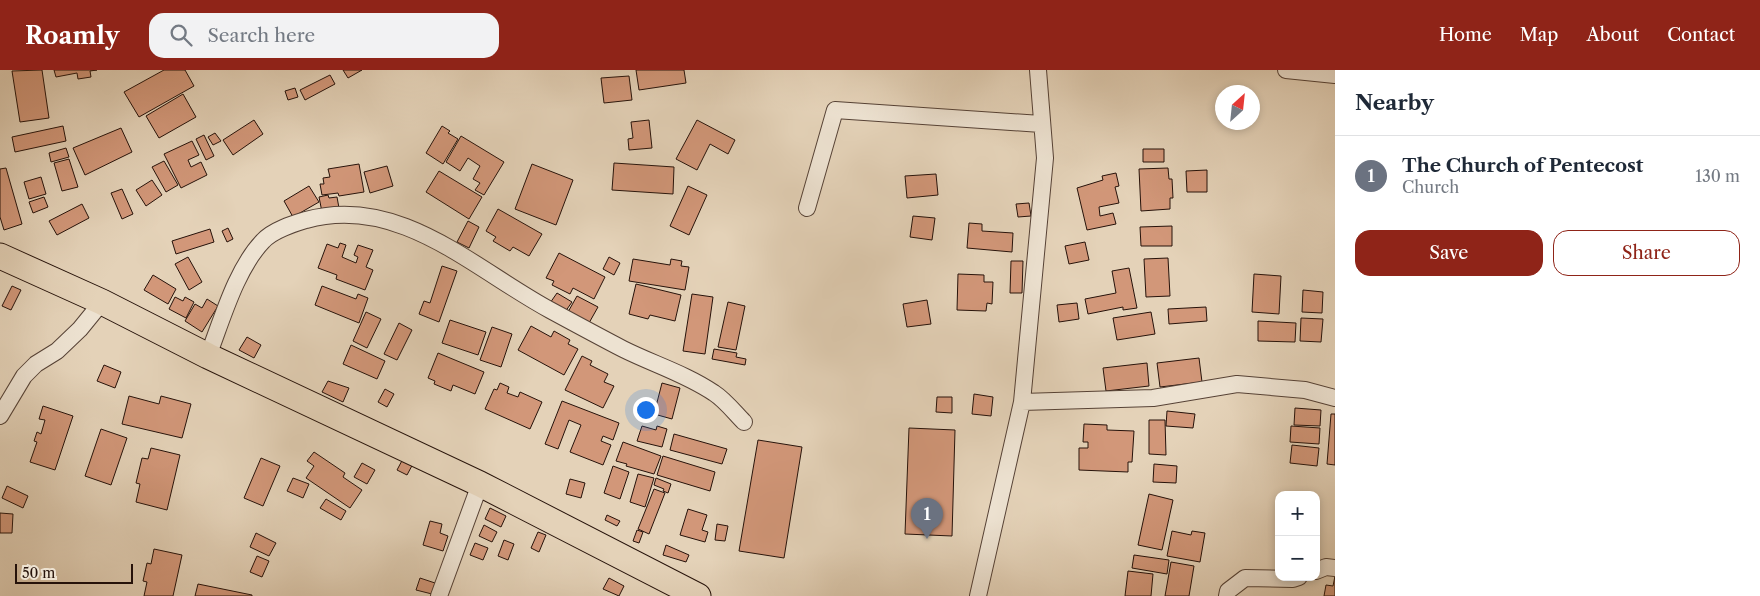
<!DOCTYPE html>
<html lang="en">
<head>
<meta charset="utf-8">
<style>
  :root { --surface:#fff; --page:#f2f2f3; --text:#1f2937; --muted:#747a83; --line:#e0e1e3; --accent:#8f2418 }
  body { margin:0; font-family:"Libre Caslon Text",serif; background:var(--page); color:var(--text) }
  .controls { position:absolute; right:15px; bottom:15px; display:grid; overflow:hidden; border-radius:10px; box-shadow:0 2px 8px #0003 }
  .controls button { width:45px; height:45px; display:grid; place-items:center; padding:0; border:0; border-bottom:1px solid var(--line); background:var(--surface); color:var(--text); font:25px sans-serif }
  .compass { position:absolute; left:1215px; top:15px; width:45px; height:45px; border-radius:50%; background:var(--surface); box-shadow:0 2px 8px #0003; rotate:27deg }
  .scale { position:absolute; left:15px; bottom:12px; width:118px; box-sizing:border-box; padding-left:5px; border:2px solid #26120a; border-top:0; font-size:14px; line-height:18px; white-space:nowrap; color:#26120a; -webkit-text-stroke:4px #ede2d1; paint-order:stroke }
  .you { position:absolute; left:645px; top:339px; width:18px; height:18px; margin:-12px; border:4px solid #fff; border-radius:50%; background:#1a73e8; box-shadow:0 0 0 8px #1a73e833 }
  .badge { display:grid; place-items:center; width:32px; height:32px; border-radius:50%; background:var(--accent); color:#fff; font-size:16px; font-weight:700 }
  .pin { position:absolute; translate:-50% -41px; filter:drop-shadow(0 1px 2px #0008) }
  .pin::after { content:''; position:absolute; top:26px; width:18px; height:15px; background:inherit; clip-path:polygon(0 0,100% 0,50% 100%) }
  .list { margin:0; padding:0; list-style:none }
  h2 { display:flex; justify-content:space-between; align-items:center; height:65px; margin:0; padding:0 20px; font-size:21px }
  h2 small { font-size:16px; font-weight:400; color:var(--muted) }
  .list li { display:grid; grid-template-columns:32px 1fr auto; gap:15px; align-items:center; box-sizing:border-box; height:80px; padding:0 20px; border-top:1px solid var(--line) }
  .list b { display:block; font-size:19px; white-space:nowrap }
  .list p { margin:0; font-size:16px; white-space:nowrap; color:var(--muted) }
  .list em { font-size:16px; font-style:normal; color:var(--muted) }
  .actions { display:flex; gap:10px; padding:15px 20px }
  .actions a { flex:1; padding:11px 0; border:1px solid var(--accent); border-radius:15px; text-align:center; font-size:18px; color:var(--accent) }
  .actions .main { background:var(--accent); color:#fff }
  .icon { flex:none; width:28px; height:28px; fill:none; stroke:currentColor; stroke-width:2; stroke-linecap:round; stroke-linejoin:round }
  .map { position:relative; flex:none; width:1335px; height:526px; overflow:hidden }
  header { display:flex; align-items:center; gap:30px; box-sizing:border-box; height:70px; padding:0 25px; background:var(--accent); color:#fff }
  header strong { font-size:24px }
  nav { display:flex; gap:28px; margin-inline-start:auto; font-size:18px }
  .search { width:350px; height:45px; background:var(--page); display:flex; align-items:center; gap:12px; box-sizing:border-box; padding:0 18px; border-radius:15px; color:var(--muted); font-size:19px }
  main { display:flex }
  aside { flex:1; background:var(--surface) }
  .map>svg:first-child { display:block }
  .building { fill:#d29779; stroke:#26120a }
  .lines { fill:none; stroke-linecap:round; stroke-linejoin:round }
  .minor-casing { stroke:#564236; stroke-width:18 }
  .primary-casing { stroke:#26120a; stroke-width:27 }
  .minor { stroke:#ede2d1; stroke-width:16 }
  .primary { stroke:#e4d2b8; stroke-width:25 }
</style>
</head>
<body>
<header>
<strong>Roamly</strong>
<div class="search"><svg class="icon" aria-label="search" viewBox="0 0 24 24"><circle cx="10" cy="10" r="6"/><path d="M15 15l6 6"/></svg>Search here</div>
<nav><a>Home</a><a>Map</a><a>About</a><a>Contact</a></nav>
</header>
<main>
<div class="map">
<svg width="1335" height="526" viewBox="0 0 1335 526">
  <rect width="100%" height="100%" fill="#e4d2b8"/>
  <filter id="stains"><feTurbulence type="fractalNoise" baseFrequency=".004" numOctaves="4"/><feColorMatrix values="0 0 0 0 .2 0 0 0 0 .09 0 0 0 0 .02 0 0 0 .5 -.17"/></filter>
  <radialGradient id="worn" r=".72"><stop offset=".6" stop-color="#630" stop-opacity="0"/><stop offset="1" stop-color="#630" stop-opacity=".3"/></radialGradient>
  <path class="building" d="M42,0L49,48L20,52L12,1Z
    M54,0H97L90,1L91,7L78,9L77,3L56,7Z
    M164,0H185L194,16L139,47L124,22Z
    M343,0H362L348,8Z
    M636,0H684L686,13L639,20Z
    M330,5L335,14L305,30L300,20Z
    M629,6L632,30L604,33L601,8Z
    M295,18L298,27L288,30L285,21Z
    M183,24L196,47L159,68L146,46Z
    M254,50L263,64L233,85L223,70Z
    M649,50L652,78L629,80L628,69L633,68L631,52Z
    M697,50L735,70L728,84L710,74L697,100L676,89Z
    M63,56L66,71L15,82L12,67Z
    M442,56L450,61L448,63L458,69L443,94L426,83Z
    M121,58L132,82L85,105L73,78Z
    M215,63L221,71L213,75L208,67Z
    M204,65L214,86L206,90L196,69Z
    M461,66L504,92L484,125L475,120L480,113L473,109L480,96L468,88L460,101L446,92Z
    M192,71L199,85L188,90L191,97L201,92L207,105L181,118L164,84Z
    M66,78L69,87L51,92L49,83Z
    M1143,79H1164V92H1143Z
    M69,89L78,117L62,121L54,93Z
    M164,91L178,115L166,122L152,97Z
    M614,93L674,97L673,124L612,120Z
    M359,94L364,122L339,126L338,123L322,125L320,114H324L323,108L330,107L328,99Z
    M532,94L573,110L556,155L515,139Z
    M387,96L393,116L370,123L364,102Z
    M6,98L22,154L4,160L0,147V99Z
    M1168,98L1169,109H1172L1173,128H1170V139L1141,141L1139,99Z
    M1207,100V122H1187L1186,101Z
    M439,101L482,127L469,149L426,122Z
    M1116,103L1119,116L1115,117L1119,133L1099,137L1100,146L1113,143L1116,154L1087,160L1077,118L1103,110L1102,106Z
    M936,104L938,125L907,128L905,106Z
    M41,107L46,124L29,129L24,112Z
    M152,110L162,125L146,136L136,120Z
    M309,116L319,132L293,147L284,131Z
    M688,116L707,125L689,165L670,156Z
    M122,119L133,144L122,149L111,123Z
    M328,125L329,128L337,127L339,138L322,142L319,127Z
    M44,127L48,137L33,143L29,132Z
    M1029,133L1031,146L1018,147L1016,134Z
    M82,134L89,148L57,165L49,151Z
    M498,139L542,164L529,186L513,177L510,181L493,171L496,167L486,161Z
    M913,146L935,148L932,170L910,167Z
    M468,151L479,157L469,178L457,172Z
    M969,153L982,154V161L1013,163L1012,182L967,178Z
    M1172,156V176H1141L1140,157Z
    M228,158L233,169L227,172L222,161Z
    M210,159L214,172L176,184L172,171Z
    M1085,172L1089,190L1069,194L1065,176Z
    M340,173L346,175L342,187L356,193L358,187L354,185L358,175L373,180L366,197L373,200L365,220L336,209L337,205L318,198L327,174L338,178Z
    M559,183L605,207L594,229L573,218L570,224L552,215L554,211L546,208Z
    M188,187L202,212L189,220L175,194Z
    M609,187L620,193L614,205L603,199Z
    M1168,188L1170,226L1146,227L1144,189Z
    M633,189L670,195L671,189L682,191L681,196L689,197L685,220L629,211Z
    M1011,191H1023L1022,223H1010Z
    M442,196L457,201L439,252L419,244L424,231L430,233Z
    M1129,198L1137,238L1123,240V237L1088,244L1085,229L1116,223L1112,201Z
    M958,204L984,205V212H993L992,234L987,233L986,241L957,240Z
    M1254,204L1281,206L1279,244L1252,242Z
    M153,205L176,219L168,234L144,220Z
    M636,214L681,225L675,251L650,245L648,249L629,244Z
    M12,216L21,220L11,240L2,236Z
    M322,216L356,229L358,224L368,228L359,253L315,235Z
    M1303,220L1323,222L1322,243L1302,242Z
    M557,223L572,232L565,242L550,233Z
    M692,224L713,227L705,284L683,281Z
    M577,226L598,237L589,253L568,242Z
    M175,227L183,231L185,227L194,232L186,248L169,239Z
    M207,229L218,236L202,262L185,251L195,234L202,238Z
    M927,230L931,254L907,257L903,234Z
    M728,232L745,236L736,280L718,277Z
    M1077,233L1079,249L1059,252L1057,235Z
    M1206,237L1207,251L1169,254L1168,239Z
    M366,242L381,249L367,278L353,271Z
    M1151,242L1155,264L1117,270L1113,248Z
    M1301,248L1323,249L1321,272L1300,271Z
    M450,250L486,262L478,285L442,273Z
    M1258,251L1296,253L1295,272L1258,271Z
    M399,253L412,260L397,290L384,284Z
    M531,256L551,267L554,261L570,270L568,274L578,279L564,305L518,280Z
    M492,257L512,264L501,297L480,290Z
    M247,267L261,275L254,288L239,280Z
    M351,275L385,291L377,309L343,294Z
    M714,279L737,283L736,287L746,289L745,295L712,289Z
    M438,283L484,302L475,324L453,315L451,321L434,314L435,311L428,308Z
    M582,286L592,291L590,295L608,304L604,312L614,316L603,338L565,320Z
    M1199,288L1202,312L1160,317L1157,293Z
    M1147,293L1149,316L1106,321L1103,298Z
    M104,295L121,302L115,318L97,311Z
    M328,311L349,318L343,332L322,322Z
    M500,313L509,317L507,323L518,327L520,322L542,332L530,359L485,339L494,319L497,320Z
    M662,313L680,318L672,349L654,344Z
    M385,319L394,324L387,337L378,332Z
    M974,324L993,327L991,346L972,344Z
    M129,326L159,334L161,326L191,334L182,368L122,354Z
    M937,327H952V343L936,342Z
    M562,331L619,353L613,370L603,366L601,371L611,375L603,395L570,382L581,355L569,350L558,379L545,374Z
    M43,336L73,346L55,400L30,392L37,372L34,371L37,362L41,364L45,350L39,349Z
    M1295,338L1321,340L1320,356L1294,355Z
    M1167,341L1195,344L1193,358L1166,356Z
    M1331,344H1335V395L1327,394Z
    M1149,350H1165L1166,385L1149,384Z
    M1084,354L1107,355V360L1134,361L1132,392H1128V402L1079,400V378H1088V372H1083Z
    M642,356L656,360L657,356L667,359L662,377L637,371Z
    M1291,356L1320,358L1319,374L1290,372Z
    M909,358L955,360L952,466L905,464Z
    M101,359L127,368L111,415L85,406Z
    M674,364L727,379L722,394L670,380Z
    M758,370L802,377L784,488L739,481Z
    M623,372L661,386L654,404L626,396L627,394L616,391Z
    M1292,375L1319,378L1317,396L1290,393Z
    M151,378L180,385L167,440L136,432L140,414L136,413L142,388L148,389Z
    M314,382L345,403L343,407L362,420L350,438L306,408L314,396L307,391Z
    M405,385L415,390L407,405L397,400Z
    M663,386L715,402L710,421L657,405Z
    M261,388L280,396L263,436L244,428Z
    M362,393L375,400L367,414L354,407Z
    M1154,394L1177,396L1176,413L1153,412Z
    M613,396L629,402L620,429L604,423Z
    M638,404L654,408L645,437L630,432Z
    M293,408L309,414L303,428L287,421Z
    M656,408L671,414L668,423L663,421L664,419L654,415Z
    M570,409L585,413L581,428L566,424Z
    M7,416L28,426L23,438L2,428Z
    M654,419L665,423L649,464L638,459Z
    M1149,424L1173,430L1162,480L1138,475Z
    M326,429L346,441L341,450L320,438Z
    M490,438L506,446L501,457L485,449Z
    M688,439L707,445L702,460L708,462L705,472L680,465Z
    M0,443L13,444L12,463H0Z
    M607,445L620,451L617,456L605,450Z
    M430,451L442,454L440,463L448,466L443,481L423,475Z
    M717,454L728,456L725,471L715,470Z
    M484,455L497,462L492,472L479,466Z
    M637,460L643,462L639,473L633,471Z
    M1172,461L1191,465L1192,461L1205,463L1200,492L1167,486Z
    M538,462L546,465L539,482L531,478Z
    M256,463L276,473L269,486L250,477Z
    M504,470L514,474L508,490L498,486Z
    M475,473L488,478L483,490L470,485Z
    M666,475L689,485L686,492L663,485Z
    M154,479L182,485L173,526H144L147,512L143,511L147,493L151,494Z
    M1134,485L1169,490L1167,504L1132,498Z
    M257,486L269,491L262,507L250,502Z
    M1171,492L1194,496L1189,526H1165Z
    M1128,501L1153,504L1151,526H1125Z
    M1335,506V526H1324L1326,515L1333,516Z
    M420,508L435,513L432,524L416,520Z
    M609,508L624,516L619,526L603,519Z
    M198,514L252,525V526H195Z"/>
  <g class="lines">
    <defs>
      <path id="minor" d="M1286,0L1335,5
        M807,138L835,40L1041,54
        M208,286C222,250 236,199 263,171C273,160 293,154 306,150C399,124 474,199 550,240C574,253 598,266 623,279C653,294 686,304 714,323C725,330 735,343 744,352
        M1022,332L1153,328L1237,314L1305,320L1335,328
        M0,346L24,306L36,294L57,281L80,259L102,232
        M1316,501L1326,497L1335,498
        M439,526L480,414
        M978,526L1022,332L1045,88L1038,0
        M1227,526L1228,521L1245,508L1293,509L1299,507"/>
      <path id="primary" d="M0,186L102,232L208,286L480,414L698,526"/>
    </defs>
    <use href="#minor" class="minor-casing"/>
    <use href="#primary" class="primary-casing"/>
    <use href="#minor" class="minor"/>
    <use href="#primary" class="primary"/>
  </g>
  <rect width="100%" height="100%" filter="url(#stains)"/>
  <rect width="100%" height="100%" fill="url(#worn)"/>
</svg>
<div class="controls">
<button>+</button>
<button>−</button>
</div>
<svg class="compass" viewBox="-18 -18 36 36"><path d="M0-13l5 13h-10z" fill="#e53935"/><path d="M0 13l5-13h-10z" fill="#747a83"/></svg>
<div class="scale">50 m</div>
<div class="you"></div>
<div class="pin badge" style="left:927px;top:469px;background:#6b7280">1</div>
</div>
<aside>
<h2>Nearby<small></small></h2>
<ul class="list">
<li><span class="badge" style="background:#6b7280">1</span><div><b>The Church of Pentecost</b><p>Church</p></div><em>130 m</em></li>
</ul>
<div class="actions"><a class="main">Save</a><a>Share</a></div>
</aside>
</main>
</body>
</html>
